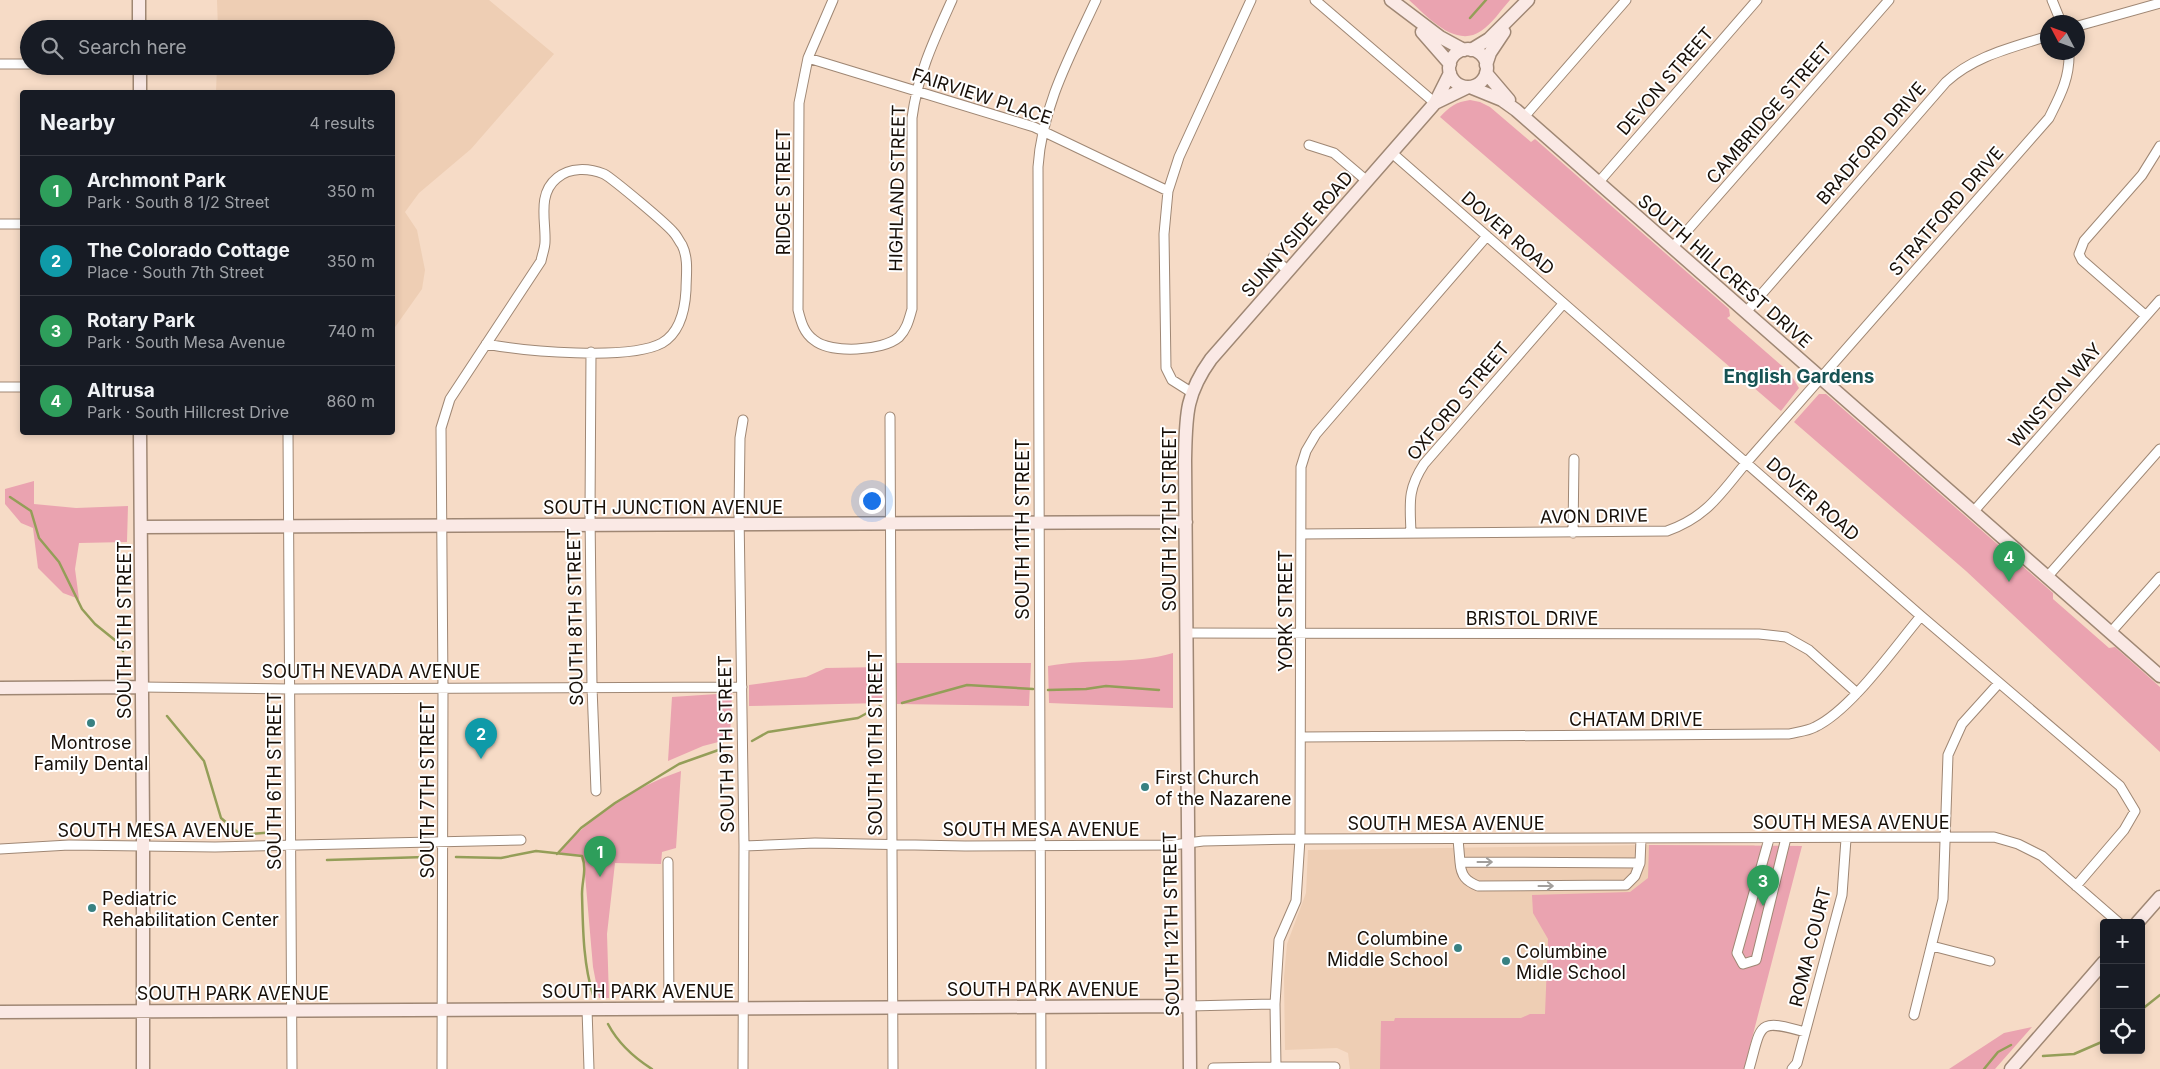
<!DOCTYPE html>
<html lang="en">
<head>
<meta charset="utf-8">
<style>
  :root { --surface:#171b24; --page:#20242c; --text:#f1f3f6; --muted:#9ea1a6; --line:#363941; --accent:#0b8043 }
  body { margin:0; font-family:Inter,sans-serif; background:var(--page); color:var(--text) }
  .controls { position:absolute; right:15px; bottom:15px; display:grid; overflow:hidden; border-radius:5px; box-shadow:0 2px 8px #0003 }
  .controls button { width:45px; height:45px; display:grid; place-items:center; padding:0; border:0; border-bottom:1px solid var(--line); background:var(--surface); color:var(--text); font:25px sans-serif }
  .compass { position:absolute; left:2040px; top:15px; width:45px; height:45px; border-radius:50%; background:var(--surface); box-shadow:0 2px 8px #0003; rotate:311deg }
  .you { position:absolute; left:871px; top:500px; width:18px; height:18px; margin:-12px; border:4px solid #fff; border-radius:50%; background:#1a73e8; box-shadow:0 0 0 8px #1a73e833 }
  .badge { display:grid; place-items:center; width:32px; height:32px; border-radius:50%; background:var(--accent); color:#fff; font-size:16px; font-weight:700 }
  .pin { position:absolute; translate:-50% -41px; filter:drop-shadow(0 1px 2px #0008) }
  .pin::after { content:''; position:absolute; top:26px; width:18px; height:15px; background:inherit; clip-path:polygon(0 0,100% 0,50% 100%) }
  .list { margin:0; padding:0; list-style:none }
  h2 { display:flex; justify-content:space-between; align-items:center; height:65px; margin:0; padding:0 20px; font-size:21px }
  h2 small { font-size:16px; font-weight:400; color:var(--muted) }
  .list li { display:grid; grid-template-columns:32px 1fr auto; gap:15px; align-items:center; box-sizing:border-box; height:70px; padding:0 20px; border-top:1px solid var(--line) }
  .list b { display:block; font-size:19px; white-space:nowrap }
  .list p { margin:0; font-size:16px; white-space:nowrap; color:var(--muted) }
  .list em { font-size:16px; font-style:normal; color:var(--muted) }
  .icon { flex:none; width:28px; height:28px; fill:none; stroke:currentColor; stroke-width:2; stroke-linecap:round; stroke-linejoin:round }
  .map { position:relative; flex:none; width:2160px; height:1069px; overflow:hidden }
  .search { position:absolute; background:var(--surface); box-shadow:0 2px 8px #0003; left:20px; top:20px; width:375px; height:55px; display:flex; align-items:center; gap:12px; box-sizing:border-box; padding:0 18px; border-radius:28px; color:var(--muted); font-size:19px }
  .panel { position:absolute; background:var(--surface); box-shadow:0 2px 8px #0003; left:20px; top:90px; width:375px; height:345px; border-radius:5px }
  .map>svg:first-child { display:block }
  .built { fill:#eeceb4 }
  .green { fill:#eaa3b0 }
  .lines { fill:none; stroke-linecap:round; stroke-linejoin:round }
  .stream { stroke:#949e58; stroke-width:2.5 }
  .street-casing { stroke:#9f8774; stroke-width:11 }
  .secondary-casing { stroke:#9f8774; stroke-width:15 }
  .street { stroke:#fff; stroke-width:9 }
  .secondary { stroke:#fae9e5; stroke-width:12 }
  .oneway { stroke:#a29f9c }
  .poi-dot { fill:#388182; stroke:#fff; stroke-width:2 }
  .labels { text-anchor:middle; dominant-baseline:central; stroke-width:4; stroke-linejoin:round; paint-order:stroke }
  .street-label { font-size:18px; fill:#170f08; stroke:#fff }
  .poi-label { font-size:18px; fill:#170f08; stroke:#fff; text-anchor:start }
  .neighbourhood-label { font-size:19px; font-weight:bold; fill:#175354; stroke:#fff }
</style>
</head>
<body>
<div class="map">
<svg width="2160" height="1069" viewBox="0 0 2160 1069">
  <rect width="100%" height="100%" fill="#f6dbc6"/>
  <path class="built" d="M217,0H489L554,54L471,149L419,193L405,212L417,230L425,270L422,289L393,330L392,92H216L217,66H386V29H218Z
    M1649,845H1755L1526,1069H1350L1348,1053L1337,1048L1285,1050L1284,977L1287,944L1306,893L1308,850Z"/>
  <path class="green" d="M1409,0H1510C1501,10 1492,24 1481,31C1455,49 1426,15 1409,0Z
    M1470,100L1480,102L1490,107L1531,142L1535,139L1729,309L1730,316L1727,318L1789,372L1799,388L1781,411L1440,117C1449,107 1456,102 1470,100Z
    M1819,394H1826L2053,593V599L2109,648L2115,647L2160,687V752L1966,571L1794,422Z
    M34,481V504L76,508L128,506L127,542L79,543L75,569L79,599L63,593L38,568L33,528L21,523L5,504V489Z
    M1173,653V708L1049,703L1048,666C1090,658 1133,665 1173,653Z
    M895,663H1031L1029,706L897,704Z
    M883,667L882,703L749,706V685L806,677L826,668Z
    M732,693L730,739L703,746L668,761L672,697Z
    M681,771L676,848L662,852L661,864L615,863L607,934L609,998H599L593,967L584,863L582,856L557,854C594,814 630,789 681,771Z
    M1649,845L1802,846L1744,1069H1380L1381,1021H1394L1395,1018H1521L1530,1014H1545L1548,939L1533,913L1532,895L1630,892L1648,878Z
    M2032,1027L1995,1069H1949L2004,1033Z"/>
  <g class="lines">
    <path class="stream" d="M1470,18L1486,0
      M10,497L31,511L39,538L59,562L82,609L95,624L116,641L123,651
      M1048,690L1086,689L1106,686L1159,690
      M902,703L967,685L1033,689
      M167,716L204,761L221,818L241,835L275,832
      M752,741L768,732L858,718L880,706
      M557,854L581,828L615,803L679,764L727,747
      M456,857L501,858L536,851L582,856C587,870 582,880 582,894C583,928 583,963 593,995
      M327,860L425,857
      M2141,1010L2160,995
      M608,1024C618,1043 633,1057 652,1069
      M2043,1056L2074,1054L2104,1041
      M1984,1069L1998,1052L2011,1045"/>
    <defs>
      <path id="street" d="M833,0L808,58L799,103L798,310C801,322 804,333 814,340C831,354 883,351 899,337C907,329 909,319 912,309V118C918,73 934,40 952,0
        M1315,0L1435,103
        M2052,0L2061,22
        M2078,26L2160,3
        M808,58L1034,127L1168,191
        M0,64H29
        M1524,117L1626,0
        M1309,145L1334,153L1367,181
        M1392,153L1921,616L2120,786L2135,811L2124,830L2076,886
        M1598,183L1757,0
        M0,224H22
        M1672,248L1889,0
        M1273,257L1288,271
        M1746,312L1946,82C1974,56 2011,48 2048,36
        M2146,316L2082,260L2079,254L2084,241L2142,175L2160,146
        M591,352L590,514L592,687L596,791
        M0,387H22
        M1191,392L1172,380L1166,368L1164,234L1168,191L1179,157L1251,0
        M890,417L893,1069
        M743,420L740,438L739,513L744,846L743,1069
        M288,432L292,1069
        M1974,511L2160,300
        M1411,533C1410,503 1407,490 1424,464L1563,304
        M1573,533L1574,459
        M1301,534L1667,531C1707,517 1720,494 1746,463L2049,118C2060,96 2070,78 2069,52
        M2048,576L2160,449
        M2111,632L2160,577
        M1187,633L1759,634L1786,637L1809,650L1857,693
        M141,687L290,689L742,687
        M1302,737L1789,734C1797,732 1808,731 1815,727C1851,710 1894,648 1921,616
        M1458,839L1460,862L1640,863L1641,839
        M1769,839L1737,953L1743,964L1756,960L1786,838
        M744,846L815,843L965,846L1173,845L1203,841L1300,839L1994,837L2018,844L2042,856L2119,923
        M0,849L69,845L215,847L521,840
        M668,862L669,1008
        M1460,862C1461,876 1466,881 1478,886L1626,885L1635,876L1640,863
        M1932,946L1990,961
        M1190,1006L1275,1004
        M587,1009L589,1069
        M1914,1015L1943,899L1948,755L1962,724L1999,683
        M1276,1067H1335
        M1213,1068L1276,1067L1275,1004L1279,940L1296,901L1300,839L1301,467L1306,451L1316,434L1487,236
        M442,1069L443,688L441,428L450,399L541,261C542,255 545,248 545,242C546,221 537,194 557,178C570,167 589,168 604,174C613,179 667,224 674,233C677,236 679,241 682,245C689,259 686,276 686,290C685,309 681,332 662,343C629,361 524,351 486,344
        M1041,1069L1038,167C1042,106 1071,54 1096,0
        M1749,1069C1762,1024 1756,1018 1805,1032
        M1792,1069L1797,1063L1842,895L1846,839"/>
      <path id="secondary" d="M139,0V29
        M1391,0L1440,37L1464,50
        M1422,32L1450,64
        M1449 68a19 19 0 1 1 38 0a19 19 0 1 1-38 0Z
        M1471,50L1489,39L1528,0
        M1486,65L1490,53L1504,32
        M1486,73L1509,100
        M1470,87L1502,100L1516,110L2160,676
        M140,92V66
        M1435,103L1468,87
        M140,432L143,828
        M141,527L1186,522
        M0,688L141,687
        M143,837V1069
        M2137,923L2160,897
        M0,1012L1190,1006
        M1190,1069L1185,460C1186,416 1185,395 1211,359L1435,103L1450,73
        M2011,1069L2104,962"/>
    </defs>
    <use href="#street" class="street-casing"/>
    <use href="#secondary" class="secondary-casing"/>
    <use href="#street" class="street"/>
    <use href="#secondary" class="secondary"/>
  </g>
  <defs><path id="oneway-shaft" d="M-6 0H5M1.5-3L5.5 0L1.5 3" fill="none" stroke-width="1.6" stroke-linecap="round" stroke-linejoin="round" transform="scale(1.25)"/></defs>
  <g class="oneway">
    <use href="#oneway-shaft" transform="translate(1485 862)"/>
    <use href="#oneway-shaft" transform="translate(1546 886)"/>
  </g>
  <g class="poi-dot">
    <circle cx="91" cy="723" r="5"/>
    <circle cx="1145" cy="787" r="5"/>
    <circle cx="92" cy="908" r="5"/>
    <circle cx="1458" cy="948" r="5"/>
    <circle cx="1506" cy="961" r="5"/>
  </g>
  <g class="labels">
    <g class="street-label">
      <text transform="translate(1665 81) rotate(-49)">DEVON STREET</text>
      <text transform="translate(982 96) rotate(18)">FAIRVIEW PLACE</text>
      <text transform="translate(1769 113) rotate(-49)">CAMBRIDGE STREET</text>
      <text transform="translate(1871 143) rotate(-49)">BRADFORD DRIVE</text>
      <text transform="translate(897 188) rotate(-89)">HIGHLAND STREET</text>
      <text transform="translate(783 192) rotate(-90)">RIDGE STREET</text>
      <text transform="translate(1946 211) rotate(-49)">STRATFORD DRIVE</text>
      <text transform="translate(1508 233) rotate(41)">DOVER ROAD</text>
      <text transform="translate(1297 234) rotate(-49)">SUNNYSIDE ROAD</text>
      <text transform="translate(1725 271) rotate(41)">SOUTH HILLCREST DRIVE</text>
      <text transform="translate(2055 395) rotate(-49)">WINSTON WAY</text>
      <text transform="translate(1458 401) rotate(-50)">OXFORD STREET</text>
      <text transform="translate(1813 499) rotate(41)">DOVER ROAD</text>
      <text x="663" y="507">SOUTH JUNCTION AVENUE</text>
      <text transform="translate(1594 516) rotate(-1)">AVON DRIVE</text>
      <text transform="translate(1169 519) rotate(-90)">SOUTH 12TH STREET</text>
      <text transform="translate(1022 529) rotate(-90)">SOUTH 11TH STREET</text>
      <text transform="translate(1285 611) rotate(-90)">YORK STREET</text>
      <text transform="translate(575 617) rotate(-91)">SOUTH 8TH STREET</text>
      <text x="1532" y="618">BRISTOL DRIVE</text>
      <text transform="translate(124 630) rotate(-90)">SOUTH 5TH STREET</text>
      <text x="371" y="671">SOUTH NEVADA AVENUE</text>
      <text x="1636" y="719">CHATAM DRIVE</text>
      <text transform="translate(875 743) rotate(-90)">SOUTH 10TH STREET</text>
      <text transform="translate(726 744) rotate(-91)">SOUTH 9TH STREET</text>
      <text transform="translate(274 781) rotate(-90)">SOUTH 6TH STREET</text>
      <text transform="translate(427 790) rotate(-90)">SOUTH 7TH STREET</text>
      <text x="1851" y="822">SOUTH MESA AVENUE</text>
      <text x="1446" y="823">SOUTH MESA AVENUE</text>
      <text x="1041" y="829">SOUTH MESA AVENUE</text>
      <text x="156" y="830">SOUTH MESA AVENUE</text>
      <text transform="translate(1171 924) rotate(-91)">SOUTH 12TH STREET</text>
      <text transform="translate(1810 947) rotate(-76)">ROMA COURT</text>
      <text x="1043" y="989">SOUTH PARK AVENUE</text>
      <text x="638" y="991">SOUTH PARK AVENUE</text>
      <text x="233" y="993">SOUTH PARK AVENUE</text>
    </g>
    <g class="poi-label">
      <text x="91" y="742" text-anchor="middle">Montrose<tspan x="91" dy="21">Family Dental</tspan></text>
      <text x="1155" y="777">First Church<tspan x="1155" dy="21">of the Nazarene</tspan></text>
      <text x="102" y="898">Pediatric<tspan x="102" dy="21">Rehabilitation Center</tspan></text>
      <text x="1448" y="938" text-anchor="end">Columbine<tspan x="1448" dy="21">Middle School</tspan></text>
      <text x="1516" y="951">Columbine<tspan x="1516" dy="21">Midle School</tspan></text>
    </g>
    <g class="neighbourhood-label">
      <text x="1799" y="376">English Gardens</text>
    </g>
  </g>
</svg>
<div class="controls">
<button>+</button>
<button>−</button>
<button><svg class="icon" aria-label="locate" viewBox="0 0 24 24"><circle cx="12" cy="12" r="6"/><path d="M12 2v4M12 18v4M2 12h4M18 12h4"/></svg></button>
</div>
<svg class="compass" viewBox="-18 -18 36 36"><path d="M0-13l5 13h-10z" fill="#e53935"/><path d="M0 13l5-13h-10z" fill="#9ea1a6"/></svg>
<div class="you"></div>
<div class="pin badge" style="left:600px;top:877px;background:#2e9e5b">1</div>
<div class="pin badge" style="left:481px;top:759px;background:#0f9aa8">2</div>
<div class="pin badge" style="left:1763px;top:906px;background:#2e9e5b">3</div>
<div class="pin badge" style="left:2009px;top:582px;background:#2e9e5b">4</div>
<div class="search"><svg class="icon" aria-label="search" viewBox="0 0 24 24"><circle cx="10" cy="10" r="6"/><path d="M15 15l6 6"/></svg>Search here</div>
<section class="panel">
<h2>Nearby<small>4 results</small></h2>
<ul class="list">
<li><span class="badge" style="background:#2e9e5b">1</span><div><b>Archmont Park</b><p>Park · South 8 1/2 Street</p></div><em>350 m</em></li>
<li><span class="badge" style="background:#0f9aa8">2</span><div><b>The Colorado Cottage</b><p>Place · South 7th Street</p></div><em>350 m</em></li>
<li><span class="badge" style="background:#2e9e5b">3</span><div><b>Rotary Park</b><p>Park · South Mesa Avenue</p></div><em>740 m</em></li>
<li><span class="badge" style="background:#2e9e5b">4</span><div><b>Altrusa</b><p>Park · South Hillcrest Drive</p></div><em>860 m</em></li>
</ul>
</section>
</div>
</body>
</html>
